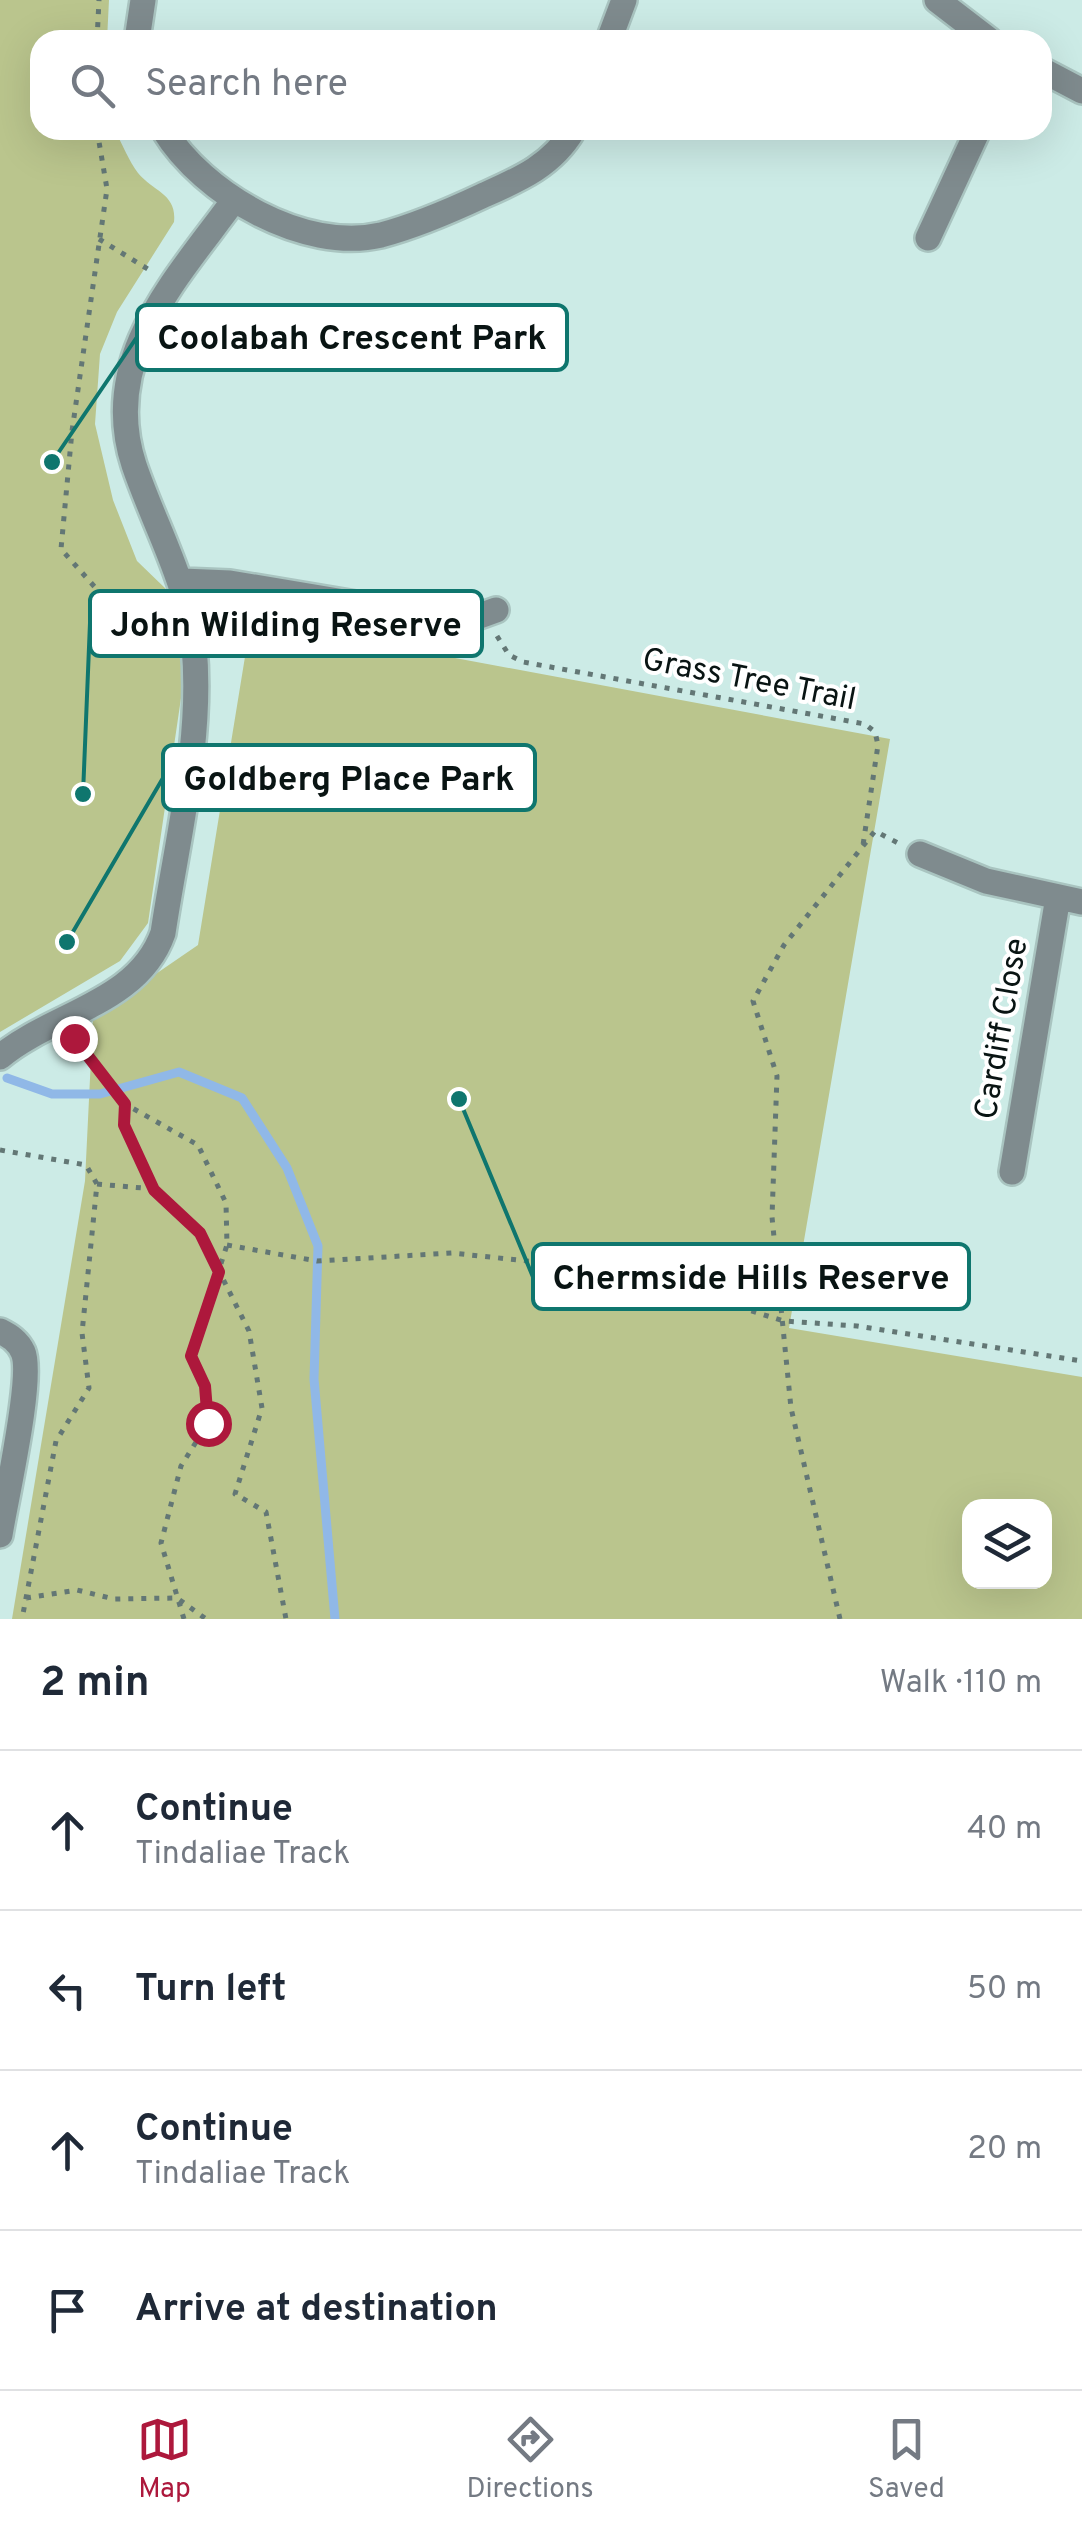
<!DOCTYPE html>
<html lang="en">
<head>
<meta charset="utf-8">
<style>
  :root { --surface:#fff; --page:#f2f2f3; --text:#1f2937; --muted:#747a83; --line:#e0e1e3; --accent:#ad183c }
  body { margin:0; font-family:Overpass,sans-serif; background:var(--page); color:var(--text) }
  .controls { position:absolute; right:30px; bottom:30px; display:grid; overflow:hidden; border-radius:20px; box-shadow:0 10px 40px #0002 }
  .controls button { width:90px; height:90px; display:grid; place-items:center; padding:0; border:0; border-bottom:2px solid var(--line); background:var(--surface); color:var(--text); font:50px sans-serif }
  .stop { position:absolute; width:30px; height:30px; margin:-22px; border:8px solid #ad183c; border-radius:50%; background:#fff }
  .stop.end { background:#ad183c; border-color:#fff; box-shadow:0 2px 10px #0008 }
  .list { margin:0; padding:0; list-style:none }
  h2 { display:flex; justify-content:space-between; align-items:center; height:130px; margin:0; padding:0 40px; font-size:42px }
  h2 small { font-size:32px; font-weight:400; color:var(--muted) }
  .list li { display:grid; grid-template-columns:65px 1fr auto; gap:30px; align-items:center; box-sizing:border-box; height:160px; padding:0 40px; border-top:2px solid var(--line) }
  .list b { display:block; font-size:38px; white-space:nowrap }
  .list p { margin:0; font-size:32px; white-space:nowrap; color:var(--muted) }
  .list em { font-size:32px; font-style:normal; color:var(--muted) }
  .icon { flex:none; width:55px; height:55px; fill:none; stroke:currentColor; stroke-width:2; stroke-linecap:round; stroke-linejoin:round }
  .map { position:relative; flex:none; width:1082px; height:1619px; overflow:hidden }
  .search { position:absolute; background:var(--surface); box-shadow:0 10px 40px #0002; left:30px; right:30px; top:30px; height:110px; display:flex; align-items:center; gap:25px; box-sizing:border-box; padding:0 35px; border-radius:30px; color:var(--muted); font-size:38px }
  .sheet { height:770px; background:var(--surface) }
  nav { display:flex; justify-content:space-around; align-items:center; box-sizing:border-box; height:140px; border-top:2px solid var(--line); background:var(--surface); font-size:28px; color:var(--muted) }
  nav a { display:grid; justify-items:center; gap:5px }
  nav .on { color:var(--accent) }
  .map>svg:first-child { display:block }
  .green { fill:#bac58d; fill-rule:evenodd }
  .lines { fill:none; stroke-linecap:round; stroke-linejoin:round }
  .stream { stroke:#90b8e7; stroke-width:9 }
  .minor-casing { stroke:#a9c4c0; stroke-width:30 }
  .path { stroke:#637775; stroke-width:5; stroke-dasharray:5 8; stroke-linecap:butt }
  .minor { stroke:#7f8b8e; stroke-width:25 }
  .route { stroke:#ad183c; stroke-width:12 }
  .labels { text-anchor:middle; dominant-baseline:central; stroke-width:8; stroke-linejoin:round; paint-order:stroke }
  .street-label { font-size:32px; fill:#091413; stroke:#fff }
  .leader { fill:none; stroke:#0f766e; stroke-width:4 }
  .callout-dot { fill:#0f766e; stroke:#fff; stroke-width:4 }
  .callout { fill:#fff; stroke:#0f766e; stroke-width:4 }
  .callout-label { font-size:35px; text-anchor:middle; font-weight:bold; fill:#091413 }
</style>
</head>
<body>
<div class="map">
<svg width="1082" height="1619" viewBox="0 0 1082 1619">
  <rect width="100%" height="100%" fill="#ccebe6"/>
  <path class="green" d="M0,0H109L107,40H40V130H115C122,144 129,161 138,173C154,192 177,194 174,222L117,312L100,354L95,424L113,500L137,561L166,589L186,664L148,923L120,961L0,1032Z
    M251,620L890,739L789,1328L1082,1377V1619H12L85,1181L93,1017L198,945ZM970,1506H1044V1582H970Z"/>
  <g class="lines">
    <path class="stream" d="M7,1078L52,1094H100L179,1072L242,1098L287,1168L318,1246L314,1379L335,1619"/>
    <defs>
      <path id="minor" d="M937,0L989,40
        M137,40L143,0
        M609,40L624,0
        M1042,70L1082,91
        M164,130C203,194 304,253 381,235C415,226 450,211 482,196C518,180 552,166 573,130
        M928,238L978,130
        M182,581L230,583L463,622L496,610
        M920,854L986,881L1082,902
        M0,1057C52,1013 138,1004 163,933C177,839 203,740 194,646C187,580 155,527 134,465C99,358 176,280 234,200
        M1012,1172L1058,897
        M0,1331C10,1336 18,1341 23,1352C34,1377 5,1502 0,1535"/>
    </defs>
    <use href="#minor" class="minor-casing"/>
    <path class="path" d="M97,40L99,0
      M97,130L107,189L72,431L61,549L117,612L161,615
      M99,239L151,271
      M497,636L509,655L523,662L865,724L875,732L878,745L863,845
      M75,1040L125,1104L198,1145L226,1203L227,1245L191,1356L205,1386L208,1423L181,1466L161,1543L184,1619
      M125,1104L124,1125L154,1189L200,1233L249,1331L262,1408L235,1494L266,1512L286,1619
      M0,1150L86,1165L97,1184L82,1333L89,1388L56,1441L22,1619
      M97,1184L154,1189
      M227,1245L317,1261L452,1253L622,1271L784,1321L857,1326L1082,1361
      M26,1598L77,1590L114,1599L177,1598L206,1619
      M840,1619L791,1408L772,1217L777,1076L753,1001L784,945L875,831L900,844"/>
    <use href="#minor" class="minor"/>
  </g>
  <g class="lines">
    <path class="route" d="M74,1038L125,1104L124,1125L154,1190L200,1233L219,1272L191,1356L205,1386L208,1423"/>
  </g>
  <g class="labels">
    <g class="street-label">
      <text transform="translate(749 681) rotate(11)">Grass Tree Trail</text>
      <text transform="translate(1003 1029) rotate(-80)">Cardiff Close</text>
    </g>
  </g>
  <path class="leader" d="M52 462L137 337M83 794L90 623M67 942L163 778M459 1099L533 1277"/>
  <g class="callout-dot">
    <circle cx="52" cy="462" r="10"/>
    <circle cx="83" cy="794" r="10"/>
    <circle cx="67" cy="942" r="10"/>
    <circle cx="459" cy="1099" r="10"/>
  </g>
  <g class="callout">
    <rect x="137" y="305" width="430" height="65" rx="10"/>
    <rect x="90" y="591" width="392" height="65" rx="10"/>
    <rect x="163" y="745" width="372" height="65" rx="10"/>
    <rect x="533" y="1244" width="436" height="65" rx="10"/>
  </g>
  <g class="callout-label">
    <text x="352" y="349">Coolabah Crescent Park</text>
    <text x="286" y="636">John Wilding Reserve</text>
    <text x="349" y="790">Goldberg Place Park</text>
    <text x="751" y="1289">Chermside Hills Reserve</text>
  </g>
</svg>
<div class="controls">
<button><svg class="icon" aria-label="layers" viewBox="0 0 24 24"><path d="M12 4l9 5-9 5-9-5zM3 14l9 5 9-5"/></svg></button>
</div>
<div class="stop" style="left:208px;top:1423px"></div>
<div class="stop end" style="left:74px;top:1038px"></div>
<div class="search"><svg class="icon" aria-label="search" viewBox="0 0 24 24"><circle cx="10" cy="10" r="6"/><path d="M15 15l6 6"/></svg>Search here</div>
</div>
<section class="sheet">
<h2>2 min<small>Walk · 110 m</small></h2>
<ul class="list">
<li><svg class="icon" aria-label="ahead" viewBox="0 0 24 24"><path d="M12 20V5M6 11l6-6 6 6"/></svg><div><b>Continue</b><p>Tindaliae Track</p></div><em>40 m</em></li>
<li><svg class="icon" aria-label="left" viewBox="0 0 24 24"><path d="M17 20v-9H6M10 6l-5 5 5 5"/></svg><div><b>Turn left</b></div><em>50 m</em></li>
<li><svg class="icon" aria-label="ahead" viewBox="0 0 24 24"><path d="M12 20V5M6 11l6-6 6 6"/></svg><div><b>Continue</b><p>Tindaliae Track</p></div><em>20 m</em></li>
<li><svg class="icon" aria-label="arrive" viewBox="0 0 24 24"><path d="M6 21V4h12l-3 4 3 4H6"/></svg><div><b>Arrive at destination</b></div></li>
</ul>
</section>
<nav>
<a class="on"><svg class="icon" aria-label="map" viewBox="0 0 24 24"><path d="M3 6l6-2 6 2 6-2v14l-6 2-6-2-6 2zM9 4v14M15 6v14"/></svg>Map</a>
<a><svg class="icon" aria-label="directions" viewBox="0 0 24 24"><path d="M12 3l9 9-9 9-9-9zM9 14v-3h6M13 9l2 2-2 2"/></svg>Directions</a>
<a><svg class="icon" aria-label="saved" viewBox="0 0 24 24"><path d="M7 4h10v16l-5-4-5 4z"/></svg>Saved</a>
</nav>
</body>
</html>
